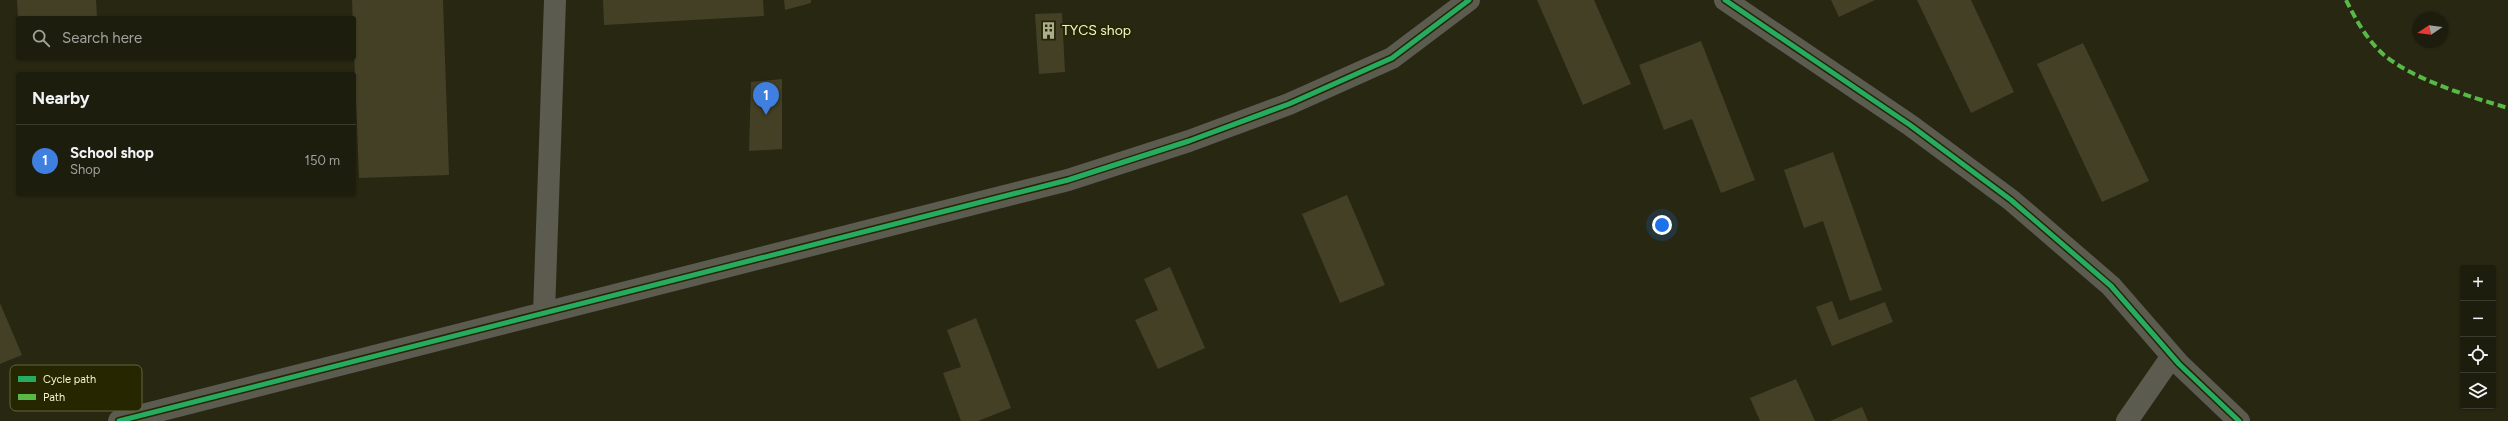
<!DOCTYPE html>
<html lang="en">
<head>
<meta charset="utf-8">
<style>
  :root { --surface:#1d1d0e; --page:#252617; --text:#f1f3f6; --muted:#a0a29e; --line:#3b3b2e; --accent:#acad8e }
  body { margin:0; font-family:Figtree,sans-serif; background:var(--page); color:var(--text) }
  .controls { position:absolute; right:12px; bottom:12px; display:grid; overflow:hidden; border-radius:4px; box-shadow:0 1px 3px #0004 }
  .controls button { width:36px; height:36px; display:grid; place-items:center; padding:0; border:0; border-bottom:1px solid var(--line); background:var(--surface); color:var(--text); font:20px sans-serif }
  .compass { position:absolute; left:2412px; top:12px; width:36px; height:36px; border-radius:50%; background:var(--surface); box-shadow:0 1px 3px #0004; rotate:257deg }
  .you { position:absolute; left:1662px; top:225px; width:14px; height:14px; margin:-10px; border:3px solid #fff; border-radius:50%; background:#1a73e8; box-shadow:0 0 0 6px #1a73e833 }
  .badge { display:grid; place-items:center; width:26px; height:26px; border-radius:50%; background:var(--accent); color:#fff; font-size:13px; font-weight:700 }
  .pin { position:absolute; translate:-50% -33px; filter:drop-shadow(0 1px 2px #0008) }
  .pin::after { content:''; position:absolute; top:21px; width:14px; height:12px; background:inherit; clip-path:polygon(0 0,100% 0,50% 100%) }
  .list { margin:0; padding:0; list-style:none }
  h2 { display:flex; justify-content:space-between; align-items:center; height:52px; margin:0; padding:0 16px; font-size:17px }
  h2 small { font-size:13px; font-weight:400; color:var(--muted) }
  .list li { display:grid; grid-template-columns:26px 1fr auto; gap:12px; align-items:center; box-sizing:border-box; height:72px; padding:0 16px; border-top:1px solid var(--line) }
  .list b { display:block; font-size:15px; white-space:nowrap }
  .list p { margin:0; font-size:13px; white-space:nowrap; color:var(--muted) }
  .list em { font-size:13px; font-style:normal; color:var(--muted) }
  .icon { flex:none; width:22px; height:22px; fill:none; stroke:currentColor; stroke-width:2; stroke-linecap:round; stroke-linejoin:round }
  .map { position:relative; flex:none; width:2508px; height:421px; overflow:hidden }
  .search { position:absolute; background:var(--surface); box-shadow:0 1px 3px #0004; left:16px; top:16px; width:340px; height:44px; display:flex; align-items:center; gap:10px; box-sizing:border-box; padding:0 14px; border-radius:4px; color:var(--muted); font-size:15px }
  .panel { position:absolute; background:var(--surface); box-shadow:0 1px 3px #0004; left:16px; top:72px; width:340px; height:124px; border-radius:4px }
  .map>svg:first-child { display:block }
  .building { fill:#444026 }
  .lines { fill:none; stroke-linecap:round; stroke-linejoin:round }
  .service { stroke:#5b5b4f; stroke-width:22 }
  .minor { stroke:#5b5b4f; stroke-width:22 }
  .quiet { stroke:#58b947; stroke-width:4; stroke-dasharray:8 4; stroke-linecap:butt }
  .cycleway-casing { stroke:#262600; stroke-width:8 }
  .cycleway { stroke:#26ab63; stroke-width:5 }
  .labels { text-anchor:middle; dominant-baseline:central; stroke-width:4; stroke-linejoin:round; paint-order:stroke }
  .poi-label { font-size:14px; fill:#f3f5d0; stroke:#262600; text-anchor:start }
  .key { fill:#262600; stroke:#64643e; stroke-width:1 }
  .key-label { font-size:11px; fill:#f3f5d0 }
</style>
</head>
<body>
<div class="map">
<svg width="2508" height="421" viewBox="0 0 2508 421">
  <rect width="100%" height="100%" fill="#272712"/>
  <path class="building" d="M17,0H96L97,18H18Z
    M352,0H443L449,175L359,178Z
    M603,0H763L764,16L604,25Z
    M784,0H811V3L785,10Z
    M1537,0H1594L1631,84L1583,105Z
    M1831,0H1875L1839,17Z
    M1917,0H1971L2014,92L1971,113Z
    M1062,13L1065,72L1039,74L1035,14Z
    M1701,41L1755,180L1721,193L1692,119L1664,130L1639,65Z
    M2083,43L2149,181L2102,202L2037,64Z
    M782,79V149L749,151L751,82Z
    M1833,152L1882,290L1850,301L1823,221L1804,228L1784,170Z
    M1347,195L1385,285L1340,303L1302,214Z
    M1170,267L1205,348L1158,369L1135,320L1158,310L1144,279Z
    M1832,301L1839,320L1885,302L1893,322L1832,346L1816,307Z
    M0,303L22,355L0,364Z
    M976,318L1011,408L978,421H961L943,373L961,367L947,330Z
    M1796,379L1815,421H1760L1750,398Z
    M1862,407L1868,421H1830Z"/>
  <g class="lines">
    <path class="service" d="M544,313L555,0"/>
    <path class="minor" d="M1725,0L1910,125L2011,200L2111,286L2179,364L2239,421
      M119,421L1068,180L1189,141L1289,104L1392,58L1469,0
      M2127,421L2172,356"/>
    <path class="quiet" d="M2346,0C2356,20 2367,40 2384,55C2414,80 2471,97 2508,108"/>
    <defs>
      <path id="cycleway" d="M1725,0L1910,125L2011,200L2111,286L2179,364L2239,421
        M119,421L1068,180L1189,141L1289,104L1392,58L1469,0"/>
    </defs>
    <use href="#cycleway" class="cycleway-casing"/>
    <use href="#cycleway" class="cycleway"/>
  </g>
  <defs>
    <symbol id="building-bare" viewBox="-9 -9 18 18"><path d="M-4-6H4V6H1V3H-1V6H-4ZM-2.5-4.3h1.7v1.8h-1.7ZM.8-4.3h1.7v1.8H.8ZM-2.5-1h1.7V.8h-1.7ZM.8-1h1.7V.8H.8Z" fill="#acad8e" stroke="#262600" stroke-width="2.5" paint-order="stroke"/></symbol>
  </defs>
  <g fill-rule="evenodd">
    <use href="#building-bare" x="1036" y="18" width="25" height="25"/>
  </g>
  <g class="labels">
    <g class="poi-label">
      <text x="1062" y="30">TYCS shop</text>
    </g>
  </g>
  <rect x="10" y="365" width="132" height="46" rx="6" class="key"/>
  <rect x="18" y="376" width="18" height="6" fill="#26ab63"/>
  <rect x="18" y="394" width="18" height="6" fill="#58b947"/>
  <g class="key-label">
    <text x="43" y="383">Cycle path</text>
    <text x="43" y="401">Path</text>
  </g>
</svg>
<div class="controls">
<button>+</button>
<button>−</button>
<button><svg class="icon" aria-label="locate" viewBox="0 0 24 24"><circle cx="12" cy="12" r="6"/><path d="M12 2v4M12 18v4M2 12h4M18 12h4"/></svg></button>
<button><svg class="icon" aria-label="layers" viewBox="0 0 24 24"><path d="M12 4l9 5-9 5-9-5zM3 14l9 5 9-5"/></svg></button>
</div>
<svg class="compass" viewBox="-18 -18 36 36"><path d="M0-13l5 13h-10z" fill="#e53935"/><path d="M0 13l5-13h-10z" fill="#a0a29e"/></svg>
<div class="you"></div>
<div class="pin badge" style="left:766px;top:115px;background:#3f7fe0">1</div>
<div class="search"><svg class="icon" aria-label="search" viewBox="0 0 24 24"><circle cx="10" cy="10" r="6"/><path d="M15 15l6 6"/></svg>Search here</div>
<section class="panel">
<h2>Nearby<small></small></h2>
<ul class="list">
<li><span class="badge" style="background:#3f7fe0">1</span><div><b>School shop</b><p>Shop</p></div><em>150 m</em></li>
</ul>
</section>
</div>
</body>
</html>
